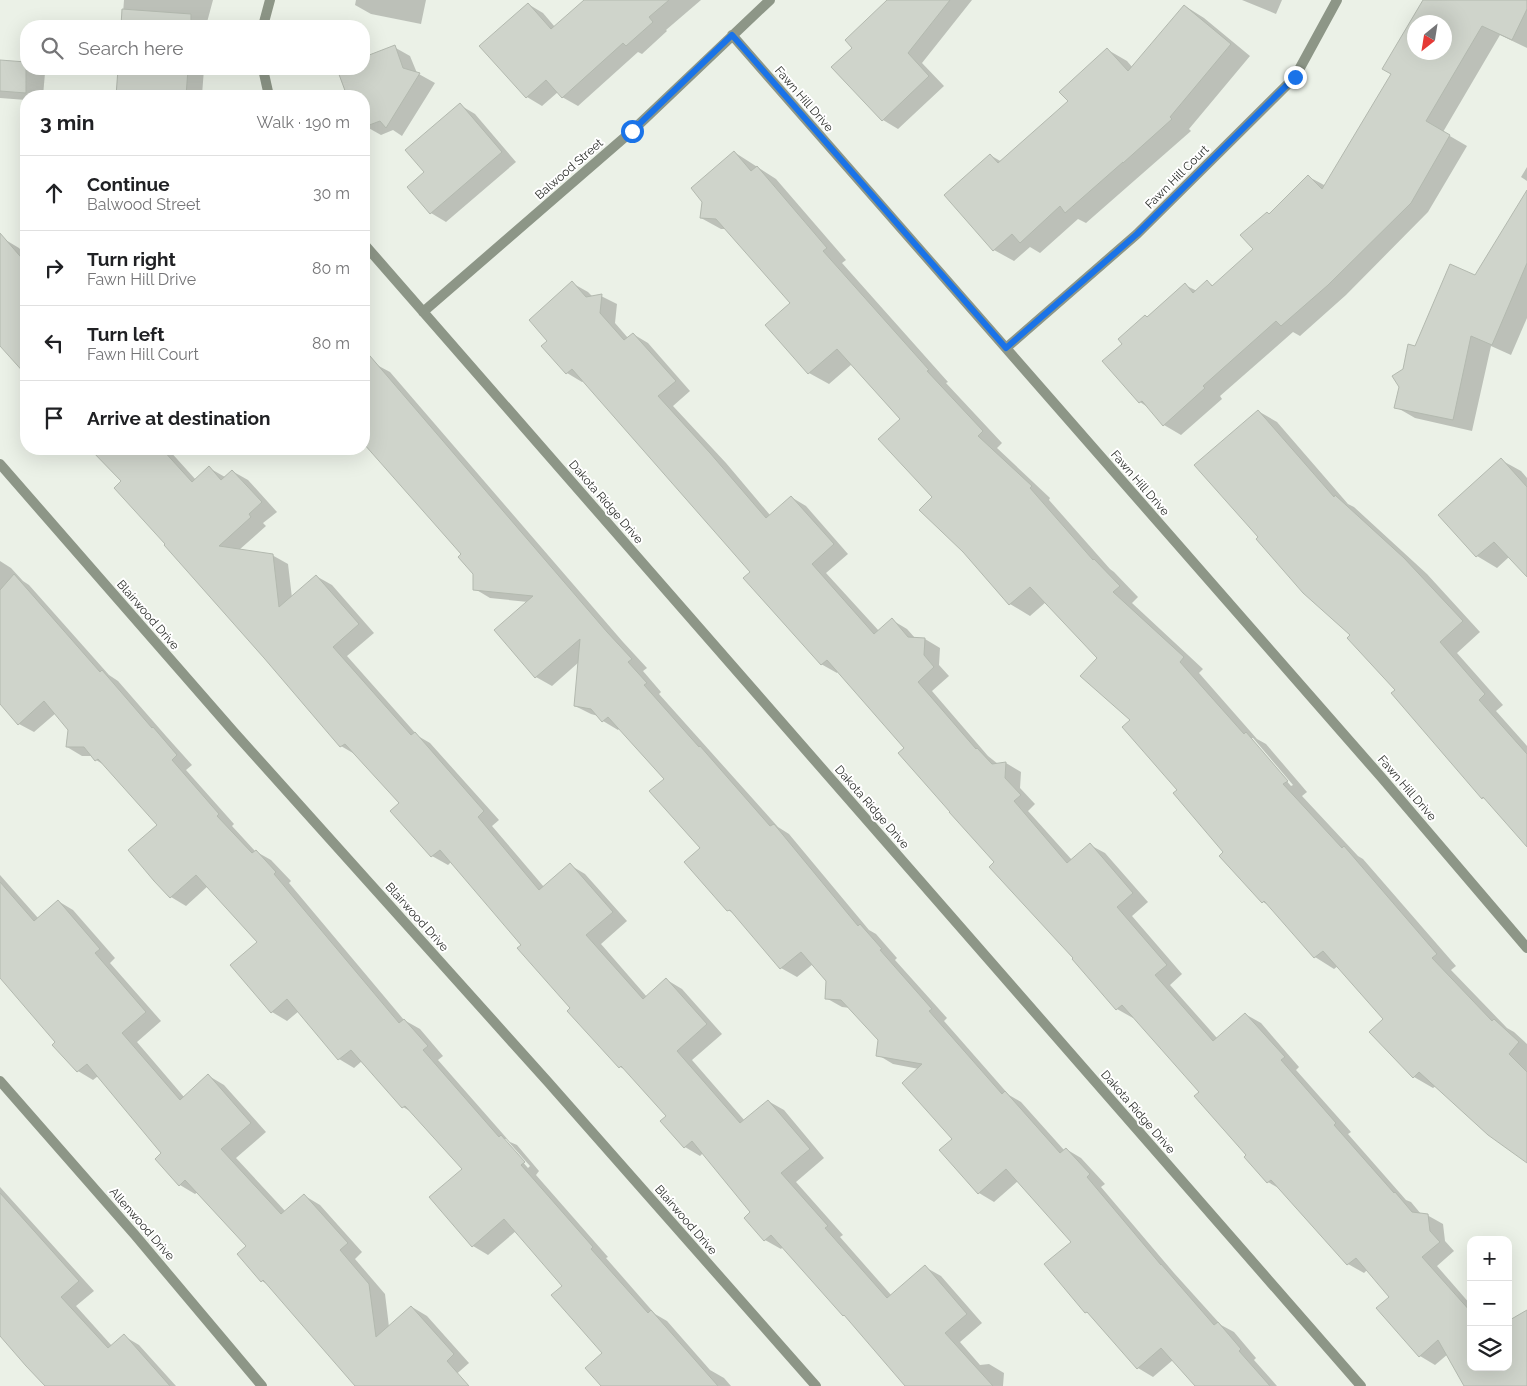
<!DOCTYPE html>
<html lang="en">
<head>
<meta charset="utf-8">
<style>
  :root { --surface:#fff; --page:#f6f6f6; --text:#202124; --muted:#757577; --line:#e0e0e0 }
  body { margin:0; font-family:Raleway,sans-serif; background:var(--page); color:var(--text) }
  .controls { position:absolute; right:15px; bottom:15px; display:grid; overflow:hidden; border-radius:10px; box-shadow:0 5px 20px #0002 }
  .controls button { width:45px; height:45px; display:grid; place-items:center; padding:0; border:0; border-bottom:1px solid var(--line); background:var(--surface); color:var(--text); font:25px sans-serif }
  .compass { position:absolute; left:1407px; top:15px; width:45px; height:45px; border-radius:50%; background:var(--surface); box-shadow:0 5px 20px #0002; rotate:210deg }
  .stop { position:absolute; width:15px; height:15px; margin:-11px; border:4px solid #1a73e8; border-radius:50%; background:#fff }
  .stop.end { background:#1a73e8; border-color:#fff; box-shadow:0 1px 5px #0008 }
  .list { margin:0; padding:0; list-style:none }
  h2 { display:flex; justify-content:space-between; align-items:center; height:65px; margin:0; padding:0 20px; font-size:21px }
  h2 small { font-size:16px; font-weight:400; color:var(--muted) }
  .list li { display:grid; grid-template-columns:32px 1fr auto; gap:15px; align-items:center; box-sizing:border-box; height:75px; padding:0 20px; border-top:1px solid var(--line) }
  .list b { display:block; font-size:19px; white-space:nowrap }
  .list p { margin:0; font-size:16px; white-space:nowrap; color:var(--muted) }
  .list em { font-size:16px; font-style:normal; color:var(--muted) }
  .icon { flex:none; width:28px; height:28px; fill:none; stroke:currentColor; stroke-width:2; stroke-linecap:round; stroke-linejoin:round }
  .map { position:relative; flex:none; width:1527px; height:1386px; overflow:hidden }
  .search { position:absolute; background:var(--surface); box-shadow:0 5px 20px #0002; left:20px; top:20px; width:350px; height:55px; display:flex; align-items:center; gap:12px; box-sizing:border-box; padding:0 18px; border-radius:20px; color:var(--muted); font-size:19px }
  .panel { position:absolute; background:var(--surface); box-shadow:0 5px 20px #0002; left:20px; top:90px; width:350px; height:365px; border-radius:20px }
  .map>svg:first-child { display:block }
  .shadow { fill:#0003; fill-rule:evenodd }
  .building { fill:#cfd4cb; stroke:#b3b9af; fill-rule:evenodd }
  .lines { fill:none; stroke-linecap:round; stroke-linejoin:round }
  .minor { stroke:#8d9687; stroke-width:10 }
  .route { stroke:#1a73e8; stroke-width:6 }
  .labels { text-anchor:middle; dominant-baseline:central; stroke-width:4; stroke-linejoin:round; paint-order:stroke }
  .street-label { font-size:12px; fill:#2d302c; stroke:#fff }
</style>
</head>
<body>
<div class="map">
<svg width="1527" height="1386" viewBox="0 0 1527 1386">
  <rect width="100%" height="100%" fill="#ebf1e7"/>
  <path class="shadow" d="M124,0H213L206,26H122Z
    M356,0H426L421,24L371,14L355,5Z
    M586,0H701L666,30L667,31L642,54L638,52L578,106L562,97L558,92L542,106L527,97L528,4L543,13L555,27Z
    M889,0H972L922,63L944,86L898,129L883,120L832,68L854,48Z
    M1242,0H1282L1276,14Z
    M1427,0H1527V48L1500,35L1443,132L1467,146L1428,212L1346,295L1300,336L1293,332L1220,396L1222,399L1181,435L1164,425L1149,408L1140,402L1104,361L1124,344L1147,318L1185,285L1197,291L1207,282L1214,286L1255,250L1270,215L1309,177L1326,186L1393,74L1414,26V52H1444V22H1416Z
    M1185,6L1204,18L1250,56L1189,129L1191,131L1086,223L1078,219L1040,253L1030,247L1014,261L994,250L990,155L1002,162L1069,101L1108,50L1127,61L1133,68Z
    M394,47L410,56L417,73L435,83L402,136L393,130L381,135L365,126L364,122V96H349L338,69H364V58Z
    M0,62L26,64V69H38L45,73L43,96H26V100L0,98Z
    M119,69H204L202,95L205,96H136L133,81L119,73Z
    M460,105L475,114L516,162L446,222L431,213L426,172Z
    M734,152L776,179L846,260L842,263L948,382L946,383L1002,443L997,448L1050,498L1049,500L1110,569L1114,572L1138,597L1132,603L1203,669L1199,673L1257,739L1266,744L1307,792L1302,796L1358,856L1363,859L1456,966L1451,970L1507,1028L1514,1032L1527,1044V1162L1436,1086L1433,1088L1414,1077L1384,1019L1338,966L1334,969L1315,957L1270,906L1263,902L1178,790L1132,720L1098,658L1046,602L1030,616L1010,604L964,551L934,497L901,420L852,364L829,384L809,373L792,303L726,229H721L701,218ZM1250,738H1253L1293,785L1291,786Z
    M1527,167V181L1521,177Z
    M1527,192V318L1511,355L1491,346L1472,431L1415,418L1396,407L1404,370L1416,347L1476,277Z
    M4,239L19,248L26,256V373L0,344V242Z
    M572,283L588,292L593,297L601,296L617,304L615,323L628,338L633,334L648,343L690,391L673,406L726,463L770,515L791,497L806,506L848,554L826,573L879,631L892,620L907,629L916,639H925L940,648L939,665L949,676L932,691L988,756L998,764L1006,763L1021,772L1020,788L1035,804L1028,811L1072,860L1090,845L1105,853L1148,902L1132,916L1182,974L1170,985L1217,1038L1245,1014L1261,1023L1299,1067L1296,1070L1351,1132L1348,1134L1406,1200L1411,1202L1421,1214L1427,1215L1443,1224L1445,1241L1454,1251L1437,1266L1471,1305V1367H1508L1527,1317V1386H1466L1448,1354L1435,1365L1420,1356L1391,1297L1367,1270L1364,1273L1348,1264L1282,1190L1268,1182L1246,1157L1248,1155L1200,1092L1134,1017L1133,1018L1117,1009L996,862L905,748L838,671L837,673L821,664L751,572L584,381L582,382L567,373L543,346L549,341Z
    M364,351L375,364L390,372L623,642L647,668L643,671L661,692L659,694L778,827L789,834L869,930L876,934L897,958L895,960L947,1018L944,1021L1009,1095L1021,1102L1064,1150L1066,1149L1081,1158L1105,1184L1101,1187L1174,1273L1221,1325L1234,1332L1256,1358L1254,1360L1277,1386H1196L1173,1360L1153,1377L1138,1368L1092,1315L1086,1312L1073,1242L1018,1181L994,1202L979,1193L919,1069L893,1064L878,1055L879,1040L850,1008L842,1007L826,998L828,981L813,964L797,977L781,968L736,915L728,910L702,848L665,779L620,728L618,730L603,721L598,716L591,714L575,706L579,662L552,686L536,677L496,630L528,602L490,598L475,589L474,574L463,554L364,442Z
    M1258,411L1277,422L1348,504L1354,507L1427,574L1480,632L1457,653L1503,705L1496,711L1527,746V839L1488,801L1483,798L1460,772L1397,690L1352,635L1259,537Z
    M92,449H168L196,480L209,468L225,477L232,471L248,480L277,512L263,523L266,526L239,550L272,555L288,564L292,598L316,576L332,585L374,633L347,656L418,736L430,743L499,820L492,826L544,887L570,865L585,874L627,921L601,944L647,997L667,980L682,989L722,1034L692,1060L745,1121L768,1101L784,1110L824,1158L796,1182L843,1235L840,1237L892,1296L925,1267L941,1276L982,1323L960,1342L980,1365L989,1364L1004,1373L1003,1386H909L783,1247L781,1249L765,1240L745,1218L752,1212L703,1153L700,1156L685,1147L668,1116L628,1071L620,1067L523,945L451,862L448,865L432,856L392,811L401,803L358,756L341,746L167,544L123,482Z
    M1501,460L1521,471L1527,478V575L1509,557L1497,568L1477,556L1440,515Z
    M0,561L11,568L23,581L29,585L109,675L118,681L166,736L192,765L186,770L234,824L232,826L255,851L271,860L291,881L289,883L404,1020L420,1029L443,1056L438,1060L510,1142L517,1145L539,1171L536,1175L608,1257L606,1258L655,1314L667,1321L710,1370L724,1378L731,1386H603L604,1353L564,1286L516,1231L488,1255L473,1246L463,1169L413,1113L403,1107L362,1061L354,1068L339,1059L299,1011L287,1021L272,1012L259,942L208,886L186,906L171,897L159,825L106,766L96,760L92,756H82L67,747L70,730L56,713L34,732L19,724L0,702ZM503,1139H506L530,1166L528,1168Z
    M0,875L38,918L58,901L73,910L115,958L110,963L161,1021L137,1042L184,1097L209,1076L224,1085L266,1132L236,1158L286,1212L305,1196L320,1205L362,1252L355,1259L385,1294L389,1327L412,1307L427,1316L469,1363L443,1386H357L270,1286L262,1281L248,1246L198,1192L195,1194L180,1185L163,1153L98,1076L93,1080L78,1071L54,1045L57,1042L0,975Z
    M0,1187L94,1291L76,1306L112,1346L124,1336L139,1345L176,1386H45L0,1334Z"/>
  <path class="building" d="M584,0H669L649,17L653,22L626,46L623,43L562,98L546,80L526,98L479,46L528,3L551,29Z
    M887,0H950L908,53L929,76L882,121L831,67L852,48L845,40Z
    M1423,0H1527V9L1512,40L1482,26L1426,121L1450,135L1411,203L1328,285L1281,326L1276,321L1203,386L1205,388L1163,426L1142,401L1139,403L1102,361L1122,344L1118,339L1145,315L1147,317L1185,283L1193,293L1207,280L1212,286L1253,249L1240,235L1267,212L1269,214L1308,175L1322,189L1391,74L1382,69ZM1414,22H1444V52H1414Z
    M1184,5L1231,44L1170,117L1172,119L1123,163V162L1065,213L1060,206L1020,243L1012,234L993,251L944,195L990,154L998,163L1068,101L1059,92L1107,48L1128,71Z
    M122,9L191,14V26H121Z
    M395,45L403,68L420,73L386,128L380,121L364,127V96H347L337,69H364V57Z
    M0,60L26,62V93L0,91Z
    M118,69H188L186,96H116Z
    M460,103L502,152L430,214L407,187L424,172L405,150Z
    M734,151L751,171L757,166L827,248L823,251L929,370L927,371L983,431L978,436L1032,486L1030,488L1093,560L1094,559L1120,586L1113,592L1184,657L1180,662L1244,734L1246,732L1288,781L1283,784L1342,848L1344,846L1437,954L1432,958L1492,1021L1494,1019L1519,1042L1509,1054L1527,1072V1163L1488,1135L1419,1072L1413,1078L1369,1032L1383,1019L1323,951L1314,958L1264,901L1262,903L1219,856L1223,852L1173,793L1177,790L1122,727L1130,720L1080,676L1097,658L1030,587L1009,605L963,552L919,510L932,497L878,439L900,419L837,349L808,374L765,325L790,303L716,219L700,218L702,202L691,188Z
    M1527,190V263L1492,345L1471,336L1453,420L1394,408L1399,387L1392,376L1403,369L1408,344L1415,346L1450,264L1475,275Z
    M0,233L26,263V375L0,346Z
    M572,281L586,297L602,294L600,313L624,340L633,333L676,381L658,396L710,453L766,518L791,496L834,544L812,564L874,634L892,618L908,637L925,638L924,655L934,667L918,682L976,749L977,748L992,764L1006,762L1005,778L1021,795L1014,801L1067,863L1090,843L1133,893L1117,907L1167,965L1155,975L1213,1041L1245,1013L1285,1057L1281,1060L1336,1123L1334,1125L1394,1193L1395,1192L1412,1212L1428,1214L1430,1231L1440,1242L1422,1257L1471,1312V1367H1508V1321L1527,1310V1386H1464L1438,1340L1419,1357L1376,1308L1389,1297L1356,1258L1347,1265L1271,1180L1267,1183L1244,1157L1246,1155L1194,1096L1199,1092L1122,1005L1116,1010L1072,959L1073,958L989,867L994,862L949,812H950L898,753L904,748L827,660L821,665L743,578L750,572L572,369L566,374L541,346L547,341L529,320Z
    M364,349L607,632L632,659L628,662L647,683L644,685L699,747L700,746L770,826L774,824L858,926L860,924L882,949L880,950L932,1009L929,1011L1002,1094L1005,1091L1060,1153L1066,1148L1090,1174L1087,1177L1161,1265V1264L1214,1325L1218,1322L1241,1349L1239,1351L1270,1386H1195L1161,1348L1137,1369L1087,1312L1085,1313L1044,1264L1071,1242L1006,1169L978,1194L939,1150L952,1139L902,1083L922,1064L876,1056L878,1040L841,1000L825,999L826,981L801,952L780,969L730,910L727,911L684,862L700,848L649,791L664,779L608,717L602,722L591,709L574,706L580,639L535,678L494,630L533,596L473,590V574L458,557L461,554L364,444Z
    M1258,410L1334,497L1335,495L1404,558L1463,621L1440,642L1485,694L1479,700L1527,754V847L1483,797L1482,799L1391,693L1395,690L1347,638L1350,635L1303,593L1256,539L1258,537L1194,465Z
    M90,449H162L192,482L209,466L221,480L232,470L262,502L249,514L251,517L219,546L273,554L279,607L316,575L359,624L333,647L411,735L415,732L484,811L478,817L539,890L570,863L613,912L586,935L643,999L666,978L707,1024L677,1051L740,1123L768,1100L810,1149L781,1173L828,1226L825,1228L887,1298L925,1265L967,1314L945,1333L993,1386H905L844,1315L843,1316L771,1235L764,1241L744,1218L750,1212L692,1141L684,1148L660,1121L666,1116L621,1066L619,1068L567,1011L570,1008L517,948L521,945L440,850L431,857L390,811L399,803L345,744L340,747L264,658L164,545L165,544L114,488L121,481Z
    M1501,458L1527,487V577L1494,542L1476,557L1438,515Z
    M14,574L100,672L102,670L152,728L153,727L177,755L172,760L219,814L217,816L252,853L256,850L276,872L274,874L399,1023L404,1019L428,1046L423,1050L499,1137L501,1135L525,1162L521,1165L593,1247L591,1249L648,1313L651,1310L718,1386H601L585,1368L602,1353L551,1295L562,1286L504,1219L472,1247L429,1197L462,1169L405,1106L402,1108L351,1050L338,1060L287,999L271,1013L230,965L257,942L196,875L170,898L154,881L128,850L157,825L98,759L95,761L84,747H66L68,730L44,701L18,725L0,704V590Z
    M0,882L34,921L58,900L100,949L95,953L146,1012L122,1033L180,1100L208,1074L251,1123L221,1149L281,1214L304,1194L348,1243L340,1250L369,1284L376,1337L411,1306L454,1354L447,1361L469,1386H355L263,1280L261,1282L237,1254L246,1246L185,1180L179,1186L155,1159L161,1153L87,1064L77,1072L52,1045L55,1042L0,978Z
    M0,1193L79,1281L61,1297L108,1348L124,1334L170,1386H45L26,1366L0,1336Z"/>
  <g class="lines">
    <path class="minor" d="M263,26L270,0
      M732,35L1382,778L1527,948
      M263,69L269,96
      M364,244L1361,1386
      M423,312L632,131L770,0
      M1006,348L1137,234L1295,77L1337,0
      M0,464L233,731L548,1082L816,1386
      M0,1081L135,1235L262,1386"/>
  </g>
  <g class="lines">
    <path class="route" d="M632,131L732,35L1006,348L1137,234L1295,77"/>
  </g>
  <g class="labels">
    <g class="street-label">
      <text transform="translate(804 99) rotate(49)">Fawn Hill Drive</text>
      <text transform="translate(569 169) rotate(-41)">Balwood Street</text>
      <text transform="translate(1177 177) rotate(-45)">Fawn Hill Court</text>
      <text transform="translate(1140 483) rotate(49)">Fawn Hill Drive</text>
      <text transform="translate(606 502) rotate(49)">Dakota Ridge Drive</text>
      <text transform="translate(148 615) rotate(49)">Blairwood Drive</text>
      <text transform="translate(1407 788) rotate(49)">Fawn Hill Drive</text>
      <text transform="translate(872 807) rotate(49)">Dakota Ridge Drive</text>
      <text transform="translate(417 917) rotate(48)">Blairwood Drive</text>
      <text transform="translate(1138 1112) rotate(49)">Dakota Ridge Drive</text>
      <text transform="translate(686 1220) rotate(49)">Blairwood Drive</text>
      <text transform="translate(142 1224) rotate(49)">Allenwood Drive</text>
    </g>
  </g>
</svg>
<div class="controls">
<button>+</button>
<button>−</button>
<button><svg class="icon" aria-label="layers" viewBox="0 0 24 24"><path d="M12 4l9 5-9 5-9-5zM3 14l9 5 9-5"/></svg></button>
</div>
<svg class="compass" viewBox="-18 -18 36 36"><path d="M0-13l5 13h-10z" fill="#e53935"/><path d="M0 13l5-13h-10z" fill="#757577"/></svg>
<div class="stop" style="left:632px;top:131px"></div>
<div class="stop end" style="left:1295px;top:77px"></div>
<div class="search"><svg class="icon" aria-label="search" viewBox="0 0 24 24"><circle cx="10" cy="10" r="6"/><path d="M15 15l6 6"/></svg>Search here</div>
<section class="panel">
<h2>3 min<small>Walk · 190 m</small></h2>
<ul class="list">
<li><svg class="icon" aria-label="ahead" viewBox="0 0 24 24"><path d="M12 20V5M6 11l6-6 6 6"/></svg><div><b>Continue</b><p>Balwood Street</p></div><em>30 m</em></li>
<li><svg class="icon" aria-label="right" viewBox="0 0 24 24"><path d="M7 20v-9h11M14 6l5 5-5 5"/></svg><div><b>Turn right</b><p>Fawn Hill Drive</p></div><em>80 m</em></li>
<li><svg class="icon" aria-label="left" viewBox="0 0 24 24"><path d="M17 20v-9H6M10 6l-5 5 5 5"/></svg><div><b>Turn left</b><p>Fawn Hill Court</p></div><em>80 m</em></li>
<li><svg class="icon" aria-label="arrive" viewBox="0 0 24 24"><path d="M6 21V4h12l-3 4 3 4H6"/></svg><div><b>Arrive at destination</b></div></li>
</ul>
</section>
</div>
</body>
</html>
